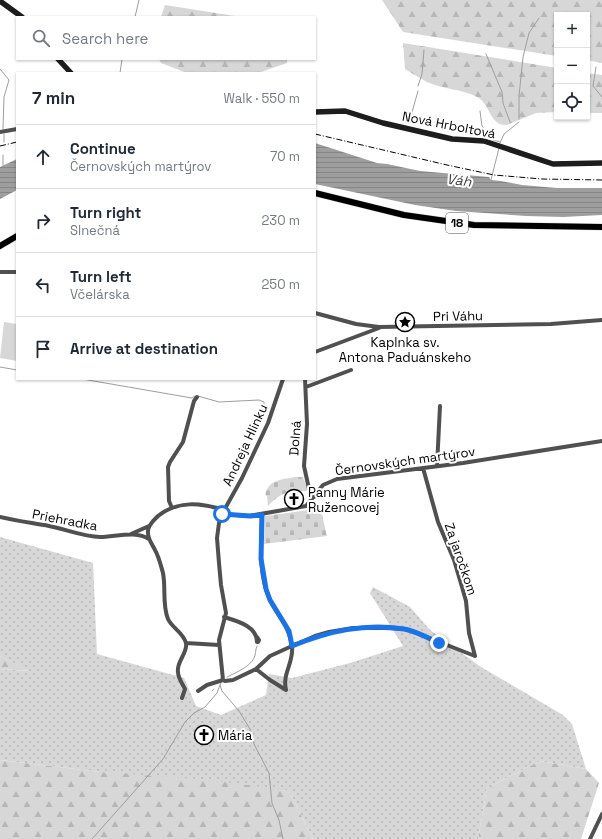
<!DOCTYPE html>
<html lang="en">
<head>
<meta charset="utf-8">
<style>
  :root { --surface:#fff; --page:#f2f2f3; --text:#1f2937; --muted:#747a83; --line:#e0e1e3 }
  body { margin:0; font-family:"Space Grotesk",sans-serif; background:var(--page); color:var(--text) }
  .controls { position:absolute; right:12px; top:12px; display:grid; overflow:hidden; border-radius:0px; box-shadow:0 1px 3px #0004 }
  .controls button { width:36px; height:36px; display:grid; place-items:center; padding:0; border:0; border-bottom:1px solid var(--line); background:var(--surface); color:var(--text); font:20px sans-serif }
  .stop { position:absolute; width:12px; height:12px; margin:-9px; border:3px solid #1a73e8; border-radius:50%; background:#fff }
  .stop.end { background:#1a73e8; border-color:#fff; box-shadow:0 1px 4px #0008 }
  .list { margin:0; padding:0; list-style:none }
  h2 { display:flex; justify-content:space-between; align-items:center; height:52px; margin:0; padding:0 16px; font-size:17px }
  h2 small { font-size:13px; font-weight:400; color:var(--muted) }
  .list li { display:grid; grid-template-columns:26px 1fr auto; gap:12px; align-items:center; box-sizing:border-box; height:64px; padding:0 16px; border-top:1px solid var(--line) }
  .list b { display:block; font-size:15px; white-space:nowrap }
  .list p { margin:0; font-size:13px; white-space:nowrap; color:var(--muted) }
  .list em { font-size:13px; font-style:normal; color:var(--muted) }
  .icon { flex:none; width:22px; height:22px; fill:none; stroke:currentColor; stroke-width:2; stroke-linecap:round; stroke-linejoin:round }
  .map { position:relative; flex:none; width:602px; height:839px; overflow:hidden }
  .search { position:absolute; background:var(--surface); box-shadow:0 1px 3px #0004; left:16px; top:16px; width:300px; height:44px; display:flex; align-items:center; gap:10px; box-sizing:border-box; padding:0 14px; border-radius:0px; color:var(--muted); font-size:15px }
  .panel { position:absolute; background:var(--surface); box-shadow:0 1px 3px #0004; left:16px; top:72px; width:300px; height:308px; border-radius:0px }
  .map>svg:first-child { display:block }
  .grass { fill:url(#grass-dots) }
  .forest { fill:url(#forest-firs) }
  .cemetery { fill:url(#cemetery-stones) }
  .pitch { fill:#d7d7d7 }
  .water { fill:url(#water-rules) }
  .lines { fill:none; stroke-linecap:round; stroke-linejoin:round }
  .stream { stroke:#9e9e9e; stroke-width:1 }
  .primary-casing { stroke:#dbdbdb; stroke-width:7 }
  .street { stroke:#505050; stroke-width:4 }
  .secondary { stroke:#1d1d1d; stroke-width:5.5 }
  .primary { stroke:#000; stroke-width:6 }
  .rail { stroke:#000; stroke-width:1; stroke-dasharray:6 2 1 2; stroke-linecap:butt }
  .route { stroke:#1a73e8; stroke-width:5 }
  .labels { text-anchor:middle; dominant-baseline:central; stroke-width:4; stroke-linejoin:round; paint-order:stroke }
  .shield { fill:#fff; stroke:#4c4c4c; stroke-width:1 }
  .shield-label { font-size:12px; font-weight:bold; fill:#000 }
  .street-label { font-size:13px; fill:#000; stroke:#fff }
  .poi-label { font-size:13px; fill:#000; stroke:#fff; text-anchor:start }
  .water-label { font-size:14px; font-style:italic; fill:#3f3f3f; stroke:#fff }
</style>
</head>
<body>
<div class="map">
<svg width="602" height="839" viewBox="0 0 602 839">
  <defs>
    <pattern id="grass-dots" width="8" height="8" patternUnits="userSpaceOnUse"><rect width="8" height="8" fill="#d7d7d7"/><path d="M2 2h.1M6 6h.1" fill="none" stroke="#b7b7b7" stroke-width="1.8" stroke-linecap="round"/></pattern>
    <pattern id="forest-firs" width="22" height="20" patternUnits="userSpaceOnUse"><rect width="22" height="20" fill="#d7d7d7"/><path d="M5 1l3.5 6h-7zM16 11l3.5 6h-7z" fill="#b7b7b7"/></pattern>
    <pattern id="cemetery-stones" width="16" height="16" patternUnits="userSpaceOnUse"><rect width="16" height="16" fill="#d7d7d7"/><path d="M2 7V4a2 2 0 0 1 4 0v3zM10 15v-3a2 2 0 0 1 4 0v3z" fill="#b7b7b7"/></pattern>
    <pattern id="water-rules" width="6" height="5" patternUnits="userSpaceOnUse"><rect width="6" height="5" fill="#9e9e9e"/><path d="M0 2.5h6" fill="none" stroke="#868686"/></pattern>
  </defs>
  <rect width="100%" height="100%" fill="#fff"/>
  <path class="grass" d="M0,537L93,563L97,654L184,678L196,706L221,715L266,695L269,674L292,678L350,663L403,646L370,593L373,587L410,607L430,630L481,667L563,715L572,724L586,769L540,761L487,788L478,839H313L289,791L101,772L0,760V669L29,671L0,656Z"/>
  <path class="forest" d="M382,0H602V63L587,60V15H557V56L403,32Z
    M165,5L241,17H161Z
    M403,43L557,68V112L536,113L507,125C490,127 490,103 477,97C462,89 442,89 427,82C419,78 412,73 405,69Z
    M159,59H287V63L258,73H187L161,63Z
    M587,73L602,75V113H587Z
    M0,656L30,671L0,669Z
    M0,760L101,772L211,780L289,791L313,839H0Z
    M540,761L586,769L599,783L581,839H478L487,788Z"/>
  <path class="cemetery" d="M295,477H303L308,491C289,491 281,492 268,506L267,496L265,495C269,479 281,480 295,477Z
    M309,510H316L322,515L327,536L264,544L265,516Z"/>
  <path class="pitch" d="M4,322L17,324V361L0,358Z"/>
  <path class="water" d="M315,143L377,163L387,164L420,171L489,177L491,180L501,181L522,185L557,188H602V215L563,217L526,216L456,211L415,205L315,184Z
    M17,159V190L0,199V167Z"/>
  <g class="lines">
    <path class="stream" d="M135,17L139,0
      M557,46L554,52L557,82
      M486,54L502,92L503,103L510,122
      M596,67L593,86L602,97
      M0,69L9,80L4,97L3,129
      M120,73L122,59
      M418,86L422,74L424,50
      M480,111L482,126L491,138
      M519,119V96L523,57L529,33L539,18
      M409,123L418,91
      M493,140L500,142
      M4,142V134
      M500,143L504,134L519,122
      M3,166V155
      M491,180L499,148
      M0,367L17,370
      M82,379L192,398L195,396
      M198,396L219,402L259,400L264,402V405
      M227,677C235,673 250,667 254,658C256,655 255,650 257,646
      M221,683L220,685L222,691L239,711L250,729L254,744L269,773L272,803L279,820L283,839
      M212,691L214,689
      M92,839L163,759L185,722L194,713L205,707L217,693L220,685"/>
    <defs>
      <path id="primary" d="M315,193L404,215L474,225L602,227
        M0,246L17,236"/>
    </defs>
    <use href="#primary" class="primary-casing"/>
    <path class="street" d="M0,132L17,129
      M0,272H17
      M315,313L356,324L379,327L551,324L602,320
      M315,352L379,328
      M283,379L268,423L242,478L222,514L219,523L217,538L219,563L221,585L226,613L219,640L223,680L225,681L233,680L256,669L270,656L292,646L315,636L329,632L353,628H385L406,629L475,656
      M305,379L307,424L304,466L309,489L314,497
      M306,387L351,370
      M437,466L440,406
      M423,468L438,522L454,560L462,587L466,601L469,633L475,656
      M172,508L169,501L168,467L170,462L183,442L194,401L197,397
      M222,514L249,516L306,506L323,485L337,479L463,463L602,441
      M262,515C261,543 258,574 270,600C278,617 289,625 292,646C294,663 282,673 286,690
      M0,517C16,521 33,523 49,526C65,529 84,537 100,537C115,537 136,530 149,539
      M131,534L149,526
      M224,617C237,621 257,626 257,642H258L259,640L257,637
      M186,643L219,645
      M256,669L270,680L286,690
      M198,691L207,685L223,680
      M182,698L185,689C182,683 178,678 178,672C176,662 188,653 186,643C183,632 172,628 168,619C162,604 166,588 163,573C161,566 159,557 155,550C152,544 147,538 148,531C148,525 154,520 158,516C178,500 201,503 224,510
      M590,839L602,814"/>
    <path class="secondary" d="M0,1L22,17
      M58,59L71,73
      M315,112L345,111L383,123L452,139L484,141L553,164L602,163"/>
    <use href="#primary" class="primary"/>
    <path class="rail" d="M315,134L447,165L494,175L542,179L602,180
      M0,146L17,142"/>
  </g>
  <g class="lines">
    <path class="route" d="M222,514L250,516L262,515L261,559L266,589L270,600L289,631L292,646C329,631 364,623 404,629C416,631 428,638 439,643"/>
  </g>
  <defs>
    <symbol id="sight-ring" viewBox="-11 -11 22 22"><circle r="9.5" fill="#fff" stroke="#000" stroke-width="1.5"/><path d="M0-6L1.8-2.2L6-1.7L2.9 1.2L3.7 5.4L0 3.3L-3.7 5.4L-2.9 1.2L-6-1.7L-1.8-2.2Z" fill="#000"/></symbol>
    <symbol id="church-ring" viewBox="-11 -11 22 22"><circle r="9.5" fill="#fff" stroke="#000" stroke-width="1.5"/><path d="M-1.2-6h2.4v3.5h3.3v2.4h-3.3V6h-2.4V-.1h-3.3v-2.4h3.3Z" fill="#000"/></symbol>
  </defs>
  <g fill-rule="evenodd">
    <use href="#sight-ring" x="394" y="311" width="22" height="22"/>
    <use href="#church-ring" x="283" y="488" width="22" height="22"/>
    <use href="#church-ring" x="193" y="724" width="22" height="22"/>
  </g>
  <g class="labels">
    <rect class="shield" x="446" y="213" width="22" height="20" rx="3"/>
    <g class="shield-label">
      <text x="457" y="223">18</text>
    </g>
    <g class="street-label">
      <text transform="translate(449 125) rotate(11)">Nová Hrboltová</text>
      <text transform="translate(458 316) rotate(-1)">Pri Váhu</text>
      <text transform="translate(295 438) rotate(-86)">Dolná</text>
      <text transform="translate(245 445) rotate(-65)">Andreja Hlinku</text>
      <text transform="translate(405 461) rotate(-8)">Černovských martýrov</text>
      <text transform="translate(65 520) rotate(11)">Priehradka</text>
      <text transform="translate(461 559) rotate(71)">Za jaročkom</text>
    </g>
    <g class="poi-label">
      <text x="405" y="342" text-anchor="middle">Kaplnka sv.<tspan x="405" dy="15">Antona Paduánskeho</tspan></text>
      <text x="308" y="492">Panny Márie<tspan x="308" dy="15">Ružencovej</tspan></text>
      <text x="218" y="735">Mária</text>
    </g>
    <g class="water-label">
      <text transform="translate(459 180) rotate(7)">Váh</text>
    </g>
  </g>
</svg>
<div class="controls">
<button>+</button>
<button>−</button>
<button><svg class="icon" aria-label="locate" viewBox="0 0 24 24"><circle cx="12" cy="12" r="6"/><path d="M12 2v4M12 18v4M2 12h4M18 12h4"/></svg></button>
</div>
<div class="stop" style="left:222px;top:514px"></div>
<div class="stop end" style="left:439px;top:643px"></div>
<div class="search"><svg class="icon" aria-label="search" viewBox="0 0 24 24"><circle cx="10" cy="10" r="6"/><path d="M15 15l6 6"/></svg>Search here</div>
<section class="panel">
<h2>7 min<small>Walk · 550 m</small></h2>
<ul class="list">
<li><svg class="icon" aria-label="ahead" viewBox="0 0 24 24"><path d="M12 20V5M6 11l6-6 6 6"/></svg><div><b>Continue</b><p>Černovských martýrov</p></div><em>70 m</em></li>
<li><svg class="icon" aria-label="right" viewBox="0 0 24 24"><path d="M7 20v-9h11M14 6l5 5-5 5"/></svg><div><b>Turn right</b><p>Slnečná</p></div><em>230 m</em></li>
<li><svg class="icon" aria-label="left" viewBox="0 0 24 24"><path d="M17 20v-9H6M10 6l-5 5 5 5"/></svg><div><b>Turn left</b><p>Včelárska</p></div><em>250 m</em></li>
<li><svg class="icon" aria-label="arrive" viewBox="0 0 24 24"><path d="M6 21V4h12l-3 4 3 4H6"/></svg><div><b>Arrive at destination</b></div></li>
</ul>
</section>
</div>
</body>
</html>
